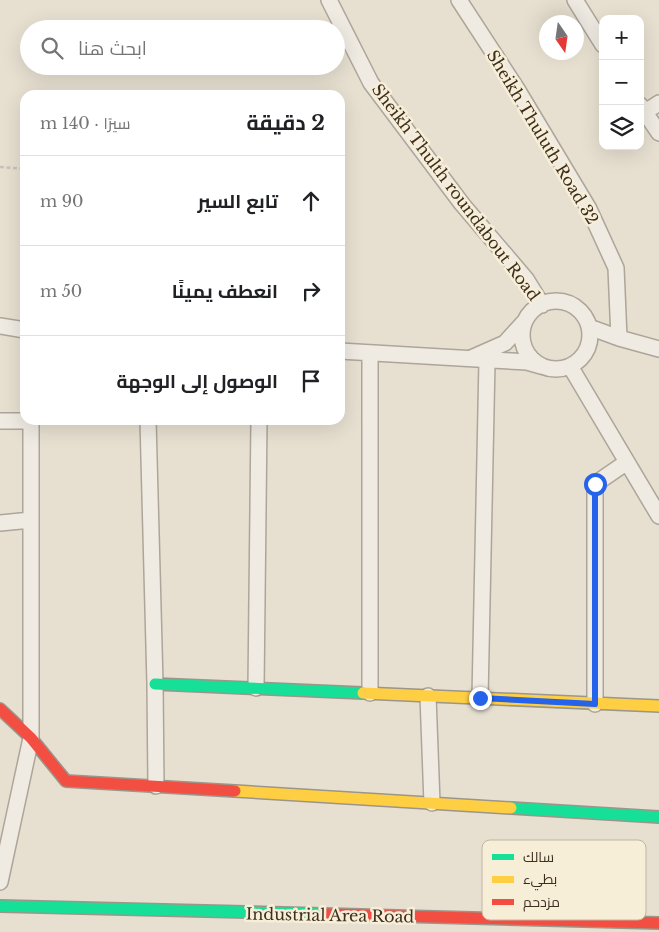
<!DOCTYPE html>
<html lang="ar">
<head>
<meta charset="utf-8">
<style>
  :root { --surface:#fff; --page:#f2f2f2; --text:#202124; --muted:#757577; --line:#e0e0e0 }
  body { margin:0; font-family:"Libre Baskerville",Cairo,serif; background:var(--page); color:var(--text); direction:rtl }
  .controls { position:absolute; right:15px; top:15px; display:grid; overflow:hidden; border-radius:10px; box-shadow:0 5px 20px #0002 }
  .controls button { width:45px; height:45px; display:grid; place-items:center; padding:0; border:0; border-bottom:1px solid var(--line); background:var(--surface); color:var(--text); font:25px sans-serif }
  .compass { position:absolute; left:539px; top:15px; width:45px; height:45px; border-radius:50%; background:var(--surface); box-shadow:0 5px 20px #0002; rotate:167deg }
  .stop { position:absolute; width:15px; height:15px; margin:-11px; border:4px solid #2563eb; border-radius:50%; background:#fff }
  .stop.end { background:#2563eb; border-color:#fff; box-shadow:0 1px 5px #0008 }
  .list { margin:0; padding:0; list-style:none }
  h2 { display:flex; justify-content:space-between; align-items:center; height:65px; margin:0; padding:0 20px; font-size:21px }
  h2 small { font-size:16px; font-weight:400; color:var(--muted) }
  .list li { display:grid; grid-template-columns:32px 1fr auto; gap:15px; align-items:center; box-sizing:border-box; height:90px; padding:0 20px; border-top:1px solid var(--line) }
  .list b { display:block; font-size:19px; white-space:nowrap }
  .list em { font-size:16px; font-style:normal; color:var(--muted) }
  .icon { flex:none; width:28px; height:28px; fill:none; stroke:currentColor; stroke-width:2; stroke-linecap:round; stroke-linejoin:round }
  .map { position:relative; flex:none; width:659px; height:932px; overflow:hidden; direction:ltr }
  .search { position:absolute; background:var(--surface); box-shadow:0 5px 20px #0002; left:20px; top:20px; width:325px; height:55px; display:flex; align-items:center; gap:12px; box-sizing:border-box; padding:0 18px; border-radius:28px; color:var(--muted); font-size:19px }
  .panel { position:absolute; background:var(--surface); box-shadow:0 5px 20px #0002; left:20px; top:90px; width:325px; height:335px; border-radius:15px; direction:rtl }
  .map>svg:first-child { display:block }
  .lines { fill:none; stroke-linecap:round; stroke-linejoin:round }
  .street-casing { stroke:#ada599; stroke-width:18 }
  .fast-casing { stroke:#9c958a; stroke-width:14 }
  .slow-casing { stroke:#9c958a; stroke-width:14 }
  .jam-casing { stroke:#9c958a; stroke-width:14 }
  .path { stroke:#c8c2b9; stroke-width:2.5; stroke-dasharray:4 2.5; stroke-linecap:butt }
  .street { stroke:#efebe3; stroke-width:15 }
  .fast { stroke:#16e098; stroke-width:11 }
  .slow { stroke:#ffcf43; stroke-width:11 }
  .jam { stroke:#f24e42; stroke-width:11 }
  .route { stroke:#2563eb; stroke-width:6 }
  .labels { text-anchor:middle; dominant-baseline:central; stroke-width:5; stroke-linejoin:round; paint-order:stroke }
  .street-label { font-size:16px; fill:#3d2e20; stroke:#f7eed8 }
  .key { fill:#f7eed8; stroke:#bfb4a1; stroke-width:1 }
  .key-label { font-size:14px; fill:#3d2e20 }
</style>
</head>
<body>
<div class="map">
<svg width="659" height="932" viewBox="0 0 659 932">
  <rect width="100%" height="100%" fill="#e7e0d1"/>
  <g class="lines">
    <defs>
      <path id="street" d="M329,0L371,83L462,204L526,279L542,305
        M459,0L517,89L589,209L616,268L619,338
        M575,0L603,45
        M640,105L659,133
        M645,112L659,103
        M522 335a34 34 0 1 1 68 0a34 34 0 1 1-68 0Z
        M0,326L25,330
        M589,327L619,338L659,349
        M340,351L527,362L541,366
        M370,353V693
        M471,358L505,343L525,321
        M570,366L659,516
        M148,420L155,684L156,786
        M0,421H31
        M0,523L31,520
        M256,688L259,420
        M428,696L432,803
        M480,698L487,361
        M595,704V484L627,462
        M0,882L31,738V420"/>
      <path id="fast" d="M155,684L363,693
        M511,808L659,817
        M0,906L324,914"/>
      <path id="slow" d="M363,693L659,706
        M235,791L511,808"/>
      <path id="jam" d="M0,709L31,738L66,781L235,791
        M324,914L659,923"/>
    </defs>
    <use href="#street" class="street-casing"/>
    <use href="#fast" class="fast-casing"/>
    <use href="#slow" class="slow-casing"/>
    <use href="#jam" class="jam-casing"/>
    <path class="path" d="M0,167L25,169"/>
    <use href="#street" class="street"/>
    <use href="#fast" class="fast"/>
    <use href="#slow" class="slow"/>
    <use href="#jam" class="jam"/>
  </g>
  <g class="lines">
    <path class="route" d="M480,698L595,704V484"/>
  </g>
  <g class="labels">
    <g class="street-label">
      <text transform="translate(543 137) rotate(59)">Sheikh Thuluth Road 32</text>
      <text transform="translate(456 192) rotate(53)">Sheikh Thulth roundabout Road</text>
      <text transform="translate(330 915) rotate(1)">Industrial Area Road</text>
    </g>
  </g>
  <rect x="482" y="840" width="164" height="80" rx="8" class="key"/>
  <rect x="492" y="854" width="22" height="6" fill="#16e098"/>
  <rect x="492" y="876" width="22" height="7" fill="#ffcf43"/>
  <rect x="492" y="899" width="22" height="6" fill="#f24e42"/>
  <g class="key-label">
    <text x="523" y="862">سالك</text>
    <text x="523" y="884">بطيء</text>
    <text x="523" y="907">مزدحم</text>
  </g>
</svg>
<div class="controls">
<button>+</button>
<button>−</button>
<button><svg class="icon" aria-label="layers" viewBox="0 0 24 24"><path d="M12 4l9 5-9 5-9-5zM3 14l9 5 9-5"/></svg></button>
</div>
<svg class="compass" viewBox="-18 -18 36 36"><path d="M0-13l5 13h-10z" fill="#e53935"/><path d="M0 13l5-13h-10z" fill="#757577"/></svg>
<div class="stop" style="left:595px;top:484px"></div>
<div class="stop end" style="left:480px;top:698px"></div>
<div class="search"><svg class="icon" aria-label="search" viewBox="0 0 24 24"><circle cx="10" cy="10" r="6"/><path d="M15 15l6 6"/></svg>ابحث هنا</div>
<section class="panel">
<h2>2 دقيقة<small>سيرًا · 140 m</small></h2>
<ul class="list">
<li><svg class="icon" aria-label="ahead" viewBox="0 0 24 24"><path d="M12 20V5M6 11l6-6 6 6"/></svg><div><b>تابع السير</b></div><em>90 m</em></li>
<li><svg class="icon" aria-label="right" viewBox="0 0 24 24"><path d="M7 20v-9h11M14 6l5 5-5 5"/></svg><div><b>انعطف يمينًا</b></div><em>50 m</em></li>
<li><svg class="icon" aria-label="arrive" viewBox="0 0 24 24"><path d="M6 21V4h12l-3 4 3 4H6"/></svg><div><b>الوصول إلى الوجهة</b></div></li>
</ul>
</section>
</div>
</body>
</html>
